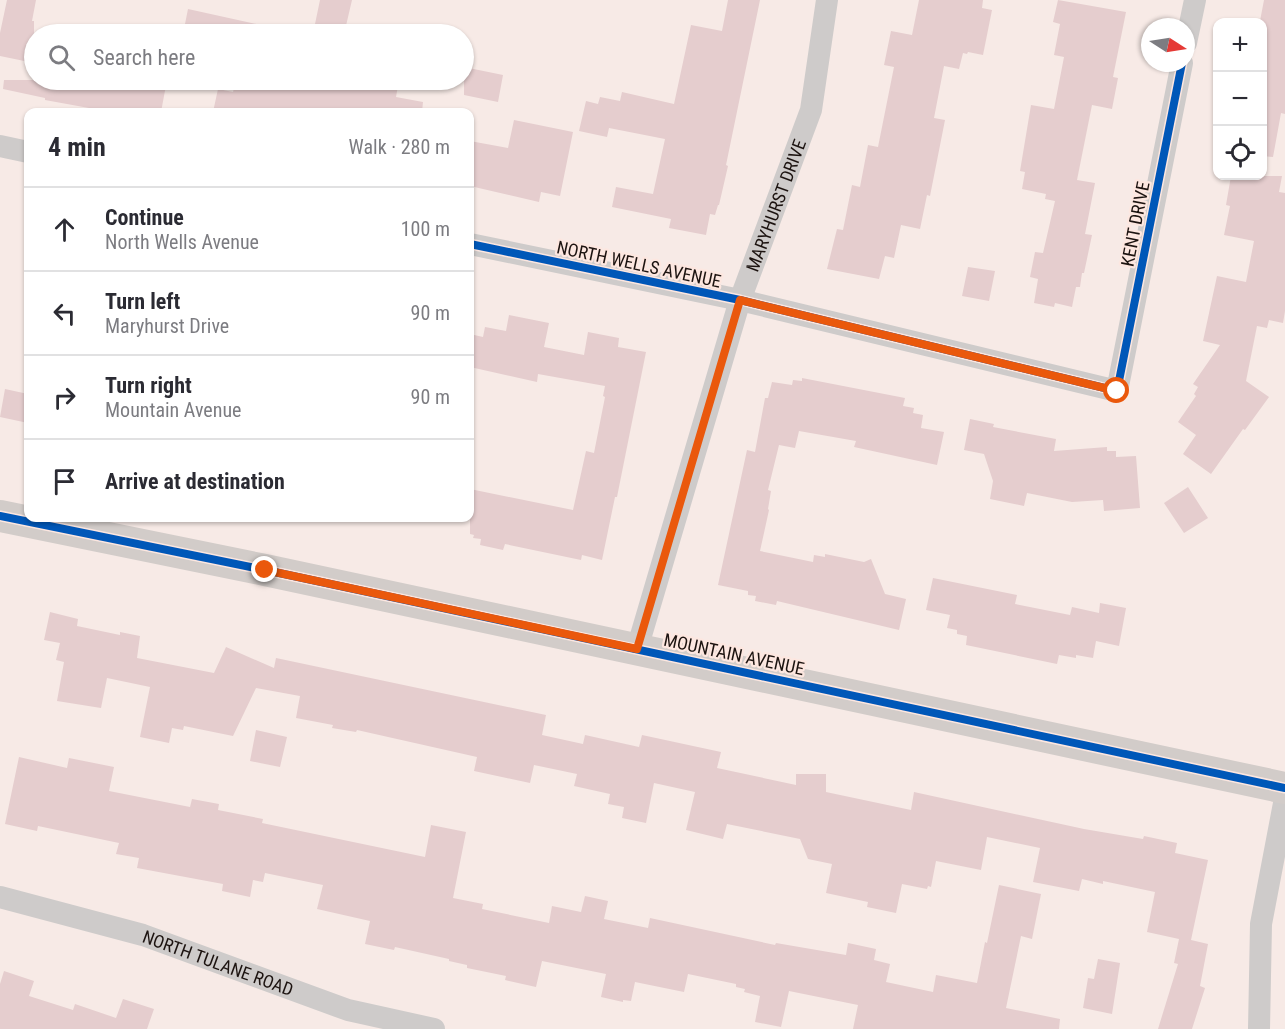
<!DOCTYPE html>
<html lang="en">
<head>
<meta charset="utf-8">
<style>
  :root { --surface:#fff; --page:#f2f2f3; --text:#2b2b33; --muted:#7c7c81; --line:#e1e1e2 }
  body { margin:0; font-family:"Roboto Condensed",sans-serif; background:var(--page); color:var(--text) }
  .controls { position:absolute; right:18px; top:18px; display:grid; overflow:hidden; border-radius:12px; box-shadow:0 2px 4px #0004 }
  .controls button { width:54px; height:54px; display:grid; place-items:center; padding:0; border:0; border-bottom:2px solid var(--line); background:var(--surface); color:var(--text); font:30px sans-serif }
  .compass { position:absolute; left:1141px; top:18px; width:54px; height:54px; border-radius:50%; background:var(--surface); box-shadow:0 2px 4px #0004; rotate:102deg }
  .stop { position:absolute; width:18px; height:18px; margin:-14px; border:4px solid #ea580c; border-radius:50%; background:#fff }
  .stop.end { background:#ea580c; border-color:#fff; box-shadow:0 2px 6px #0008 }
  .list { margin:0; padding:0; list-style:none }
  h2 { display:flex; justify-content:space-between; align-items:center; height:78px; margin:0; padding:0 24px; font-size:26px }
  h2 small { font-size:20px; font-weight:400; color:var(--muted) }
  .list li { display:grid; grid-template-columns:39px 1fr auto; gap:18px; align-items:center; box-sizing:border-box; height:84px; padding:0 24px; border-top:2px solid var(--line) }
  .list b { display:block; font-size:22px; white-space:nowrap }
  .list p { margin:0; font-size:20px; white-space:nowrap; color:var(--muted) }
  .list em { font-size:20px; font-style:normal; color:var(--muted) }
  .icon { flex:none; width:33px; height:33px; fill:none; stroke:currentColor; stroke-width:2; stroke-linecap:round; stroke-linejoin:round }
  .map { position:relative; flex:none; width:1285px; height:1029px; overflow:hidden }
  .search { position:absolute; background:var(--surface); box-shadow:0 2px 4px #0004; left:24px; top:24px; width:450px; height:66px; display:flex; align-items:center; gap:15px; box-sizing:border-box; padding:0 21px; border-radius:33px; color:var(--muted); font-size:22px }
  .panel { position:absolute; background:var(--surface); box-shadow:0 2px 4px #0004; left:24px; top:108px; width:450px; height:414px; border-radius:12px }
  .map>svg:first-child { display:block }
  .building { fill:#e5cdce }
  .lines { fill:none; stroke-linecap:round; stroke-linejoin:round }
  .street { stroke:#cecbca; stroke-width:22 }
  .secondary { stroke:#d2ccc9; stroke-width:32 }
  .cycleway-casing { stroke:#fde7e0; stroke-width:11 }
  .cycleway { stroke:#0057b8; stroke-width:8 }
  .route { stroke:#ea580c; stroke-width:8 }
  .labels { text-anchor:middle; dominant-baseline:central; stroke-width:4.5; stroke-linejoin:round; paint-order:stroke }
  .street-label { font-size:18px; fill:#1c1310; stroke:#fde7e0 }
</style>
</head>
<body>
<div class="map">
<svg width="1285" height="1029" viewBox="0 0 1285 1029">
  <rect width="100%" height="100%" fill="#f7eae6"/>
  <path class="building" d="M7,0H36L32,21H34V63L0,56V33Z
    M320,0H352L345,30L315,24Z
    M728,0H760L726,165L728,166L719,205H718L715,215L710,214L706,235L669,228L671,219L612,207L616,187L653,194L665,139L609,128L607,137L579,131L586,101L598,104L600,97L620,101L622,92L674,104L691,25L722,31Z
    M919,0H983L982,8L992,10L983,55L968,52L967,54L963,53L959,69L944,66L934,118L945,120L930,196L927,195L920,229L901,225L894,258L885,256L879,279L827,269L837,229L843,230L852,185L860,187L868,145L878,147L894,67L884,65L891,31L912,35Z
    M1058,0L1126,12L1113,77L1118,78L1112,109L1092,105L1077,180L1095,183L1085,234L1092,235L1084,273H1082L1080,287H1076L1072,307L1055,303L1054,307L1034,303L1038,279L1030,277L1035,252L1043,253L1055,201L1045,199L1046,194L1022,189L1025,172L1020,171L1031,105L1054,109L1064,57L1054,55L1060,24L1053,22Z
    M1264,0H1285V114L1281,113L1273,157L1263,156V21H1260Z
    M188,9L261,25L260,34H183Z
    M464,67L503,75L498,102L464,95Z
    M4,80H167L161,112H111L45,100V98L3,89Z
    M236,80H260L310,90L312,82L331,86L332,84L336,85L337,80H399L396,97L423,102L422,112H213L218,89L233,92Z
    M514,120L573,132L560,196L541,192L539,202L470,186V141L508,148Z
    M1231,176H1282L1279,192L1285,193V311L1283,323L1269,320L1267,328L1257,326L1246,381L1269,397L1245,430L1243,429L1211,474L1183,454L1196,435L1178,422L1196,396L1194,394L1198,387L1193,384L1220,345L1203,341L1217,276L1246,282L1254,241L1224,235L1230,206L1226,205Z
    M968,267L995,271L989,301L962,296Z
    M509,315L549,323L544,347L584,355L588,332L619,338L618,347L646,352L617,497H615L602,560L582,555L581,560L505,544L503,550L480,545L481,539L473,538L474,535L470,534V489L573,510L586,451L594,453L605,397L603,396L605,386L538,374L537,382L470,367V334L483,337L485,327L506,331Z
    M802,378L905,398L903,406L914,408L913,413L923,415L921,428L944,432L937,465L854,447L856,441L799,431L795,448L779,445L768,490L771,491L768,509L769,510L760,551L813,562L814,555L825,557V554L864,562L871,559L885,594L906,599L899,630L777,601L776,605L755,601L756,596L748,595V591L718,585L747,450L755,452L765,398H768L772,382L792,385L793,380L802,381Z
    M5,389L28,394V423L0,417Z
    M970,419L994,424L993,427L1056,439L1054,451L1107,447V451H1116V457L1136,456L1140,508L1104,511L1103,500L1072,502L1027,493L1024,506L990,499L993,481L984,454L964,450Z
    M1188,487L1208,518L1184,533L1164,503Z
    M933,578L1017,595L1015,604L1070,615L1072,607L1099,613L1100,603L1126,608L1119,646L1096,641L1093,658L1076,655V658L1059,655L1057,664L966,645L967,636L957,634V630L947,628L950,615L926,610Z
    M50,612L78,619L77,626L120,635V632L140,636L137,658L214,673L226,647L274,668L276,658L546,715L542,735L583,744L585,735L639,747L642,735L721,752L717,768L796,785V774H826V792L911,810L914,792L1084,829L1143,839L1144,836L1177,843L1175,853L1208,860L1191,940L1208,944L1200,986L1205,988L1192,1029H1158L1178,964L1174,963L1179,939L1147,932L1155,892L1103,881V884L1082,879L1079,891L1033,882L1040,848L987,837L981,870L936,861L931,887L928,886L927,889L902,884L896,913L867,907L868,902L826,893L832,864L808,859L800,839L727,824L723,839L686,830L695,792L654,783L646,823L622,818L624,807L608,804L610,794L574,786L577,774L534,765L530,783L474,771L477,757L357,730L356,732L332,728L333,725L296,718L300,696L256,688L233,736L184,726L183,730L172,728L169,743L140,737L150,687L107,678L101,708L57,701L64,662L56,660L60,643L44,640Z
    M256,730L287,737L280,767L250,761Z
    M19,757L67,768L69,758L114,767L109,791L190,807L192,799L219,804L218,810L263,819L262,823L425,857L431,825L466,832L453,898L483,904L482,909L549,923L552,906L581,912L585,896L608,901L604,919L648,928L650,918L775,945L776,943L846,955L848,943L876,949L874,960L890,964L886,982L933,992L936,975L977,983L985,942L987,943L999,885L1041,894L1032,939L1021,936L1006,1008L1060,1019L1059,1029H853L858,1005L789,991L781,1027L755,1022L760,996L744,992L745,989L736,987V984L688,974L684,992L635,982L631,1001L623,1000V1002L601,997L606,974L542,961L536,987L505,980L506,976L467,968V965L449,961V959L395,947L394,950L365,944L370,921L317,909L323,885L265,873L263,882L253,880L250,897L222,891L223,884L137,868L139,858L116,854L119,843L38,826L37,831L5,824Z
    M1098,959L1120,963L1112,1014L1083,1008L1088,978L1094,979Z
    M4,971L34,981L29,996L73,1010L75,1004L116,1018L123,999L154,1009L147,1029H0V984Z"/>
  <g class="lines">
    <g class="street">
      <path d="M1186,43L1195,0"/>
      <path d="M0,146L28,152"/>
      <path d="M470,244L740,300L1117,391L1182,63"/>
      <path id="s1" d="M637,649L740,300L811,110L827,0"/>
      <path id="s2" d="M0,897L143,935L348,1010L434,1029"/>
      <path d="M1259,1029L1261,924L1285,798"/>
    </g>
    <path class="secondary" d="M0,516L265,570L1285,788"/>
    <defs>
      <path id="cycleway" d="M470,244L740,300L1117,391L1182,63
        M0,516L265,570L1285,788"/>
    </defs>
    <use href="#cycleway" class="cycleway-casing"/>
    <use href="#cycleway" class="cycleway"/>
  </g>
  <g class="lines">
    <path class="route" d="M265,570L637,649L740,300L1117,391"/>
  </g>
  <g class="labels">
    <g class="street-label">
      <text stroke="none"><textPath href="#s1" startOffset="465">MARYHURST DRIVE</textPath></text>
      <text transform="translate(1135 224) rotate(-79)">KENT DRIVE</text>
      <text transform="translate(639 264) rotate(12)">NORTH WELLS AVENUE</text>
      <text transform="translate(734 654) rotate(12)">MOUNTAIN AVENUE</text>
      <text stroke="none"><textPath href="#s2" startOffset="228">NORTH TULANE ROAD</textPath></text>
    </g>
  </g>
</svg>
<div class="controls">
<button>+</button>
<button>−</button>
<button><svg class="icon" aria-label="locate" viewBox="0 0 24 24"><circle cx="12" cy="12" r="6"/><path d="M12 2v4M12 18v4M2 12h4M18 12h4"/></svg></button>
</div>
<svg class="compass" viewBox="-18 -18 36 36"><path d="M0-13l5 13h-10z" fill="#e53935"/><path d="M0 13l5-13h-10z" fill="#7c7c81"/></svg>
<div class="stop" style="left:1117px;top:391px"></div>
<div class="stop end" style="left:265px;top:570px"></div>
<div class="search"><svg class="icon" aria-label="search" viewBox="0 0 24 24"><circle cx="10" cy="10" r="6"/><path d="M15 15l6 6"/></svg>Search here</div>
<section class="panel">
<h2>4 min<small>Walk · 280 m</small></h2>
<ul class="list">
<li><svg class="icon" aria-label="ahead" viewBox="0 0 24 24"><path d="M12 20V5M6 11l6-6 6 6"/></svg><div><b>Continue</b><p>North Wells Avenue</p></div><em>100 m</em></li>
<li><svg class="icon" aria-label="left" viewBox="0 0 24 24"><path d="M17 20v-9H6M10 6l-5 5 5 5"/></svg><div><b>Turn left</b><p>Maryhurst Drive</p></div><em>90 m</em></li>
<li><svg class="icon" aria-label="right" viewBox="0 0 24 24"><path d="M7 20v-9h11M14 6l5 5-5 5"/></svg><div><b>Turn right</b><p>Mountain Avenue</p></div><em>90 m</em></li>
<li><svg class="icon" aria-label="arrive" viewBox="0 0 24 24"><path d="M6 21V4h12l-3 4 3 4H6"/></svg><div><b>Arrive at destination</b></div></li>
</ul>
</section>
</div>
</body>
</html>
